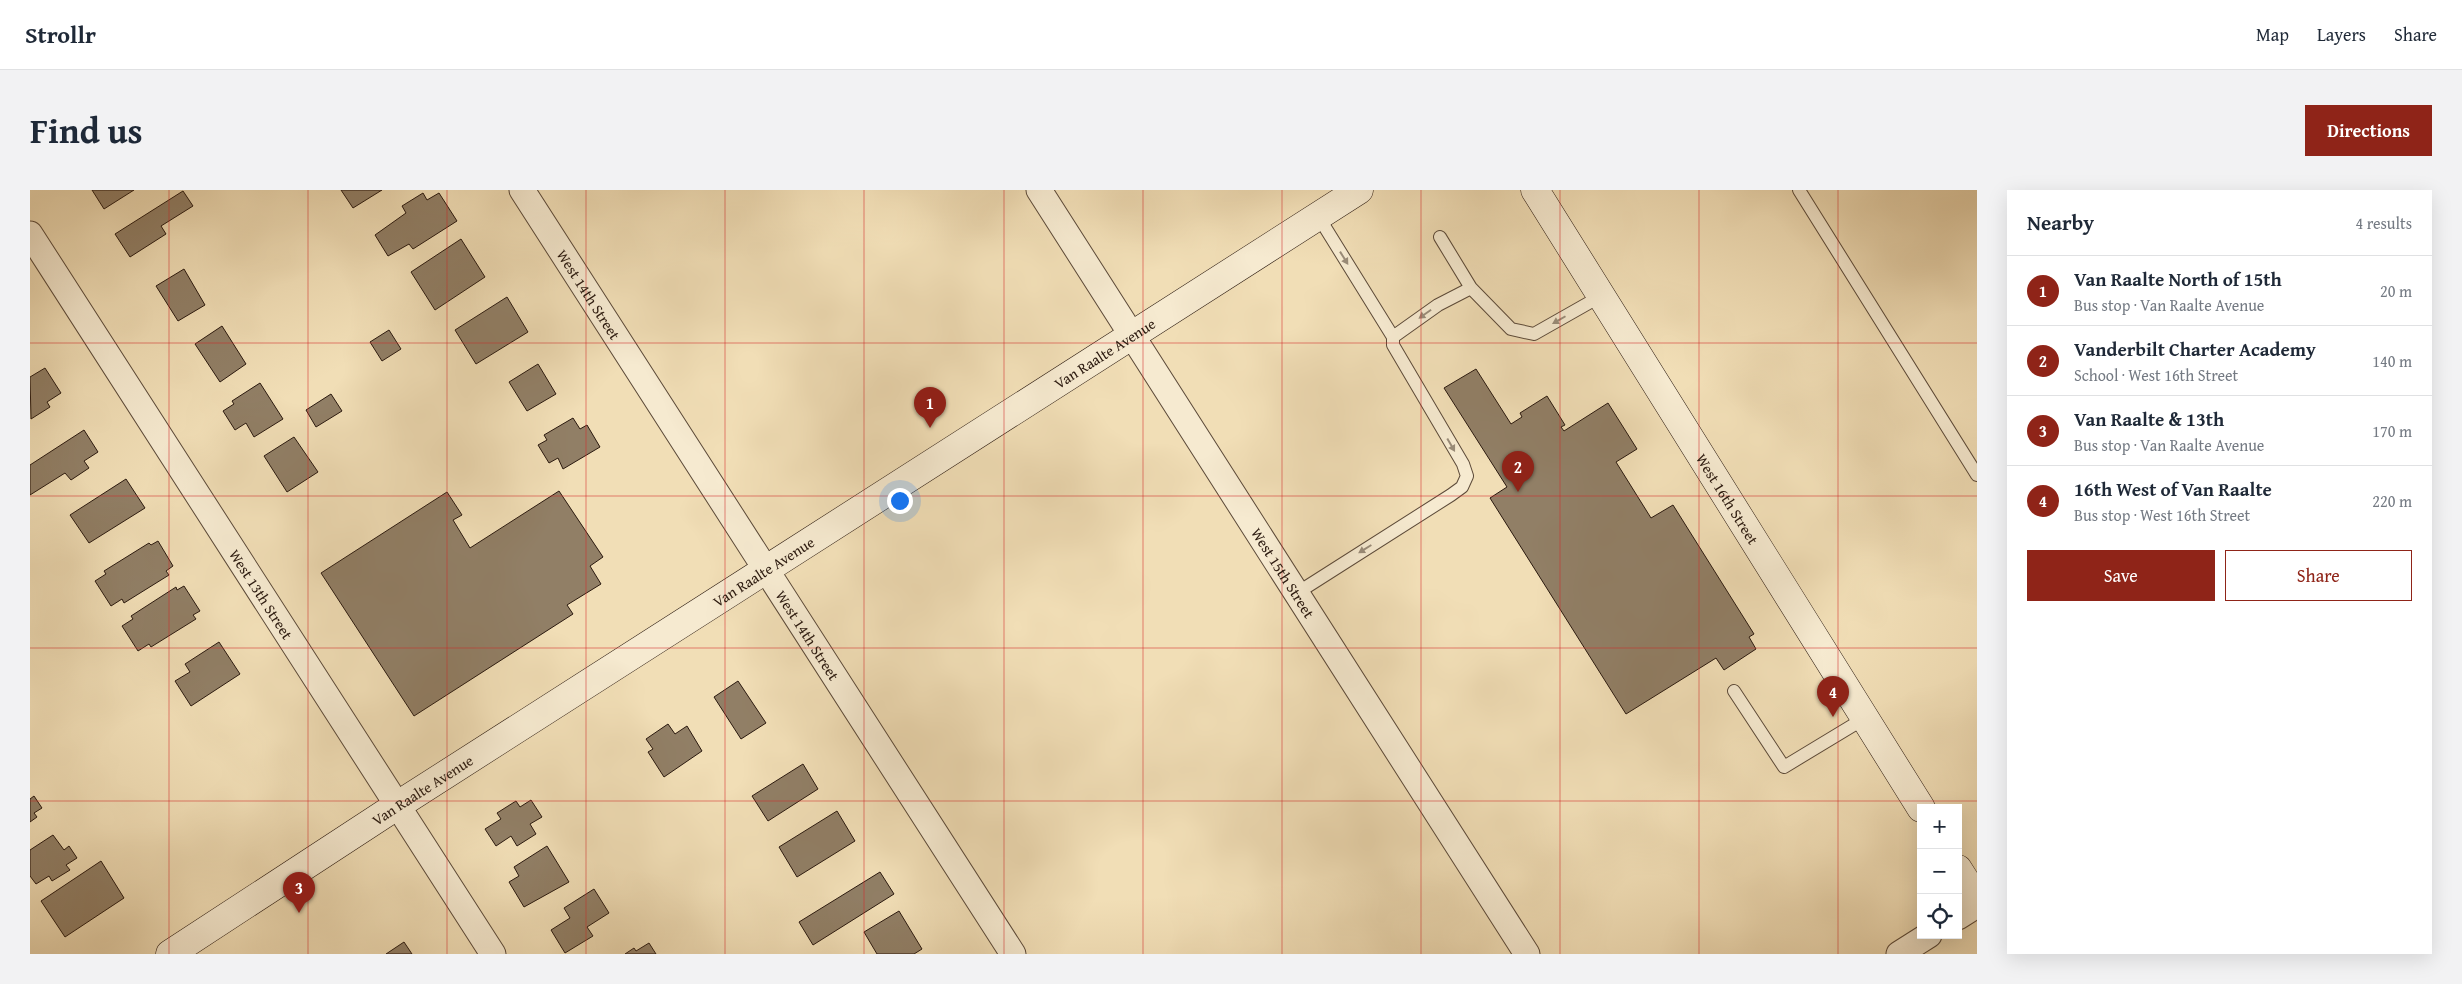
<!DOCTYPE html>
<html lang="en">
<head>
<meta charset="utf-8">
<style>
  :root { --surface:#fff; --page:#f2f2f3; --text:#1f2937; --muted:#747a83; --line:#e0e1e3; --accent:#8f2418 }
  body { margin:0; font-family:"Gentium Book Plus",serif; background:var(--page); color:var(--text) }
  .controls { position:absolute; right:15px; bottom:15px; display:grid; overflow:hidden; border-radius:0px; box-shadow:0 5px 20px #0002 }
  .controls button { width:45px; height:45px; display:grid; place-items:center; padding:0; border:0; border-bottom:1px solid var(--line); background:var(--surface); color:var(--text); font:25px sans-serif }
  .you { position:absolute; left:869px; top:310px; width:18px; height:18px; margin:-12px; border:4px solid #fff; border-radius:50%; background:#1a73e8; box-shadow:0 0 0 8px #1a73e833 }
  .badge { display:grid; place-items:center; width:32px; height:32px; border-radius:50%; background:var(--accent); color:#fff; font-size:16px; font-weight:700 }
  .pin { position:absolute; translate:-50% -41px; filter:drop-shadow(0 1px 2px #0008) }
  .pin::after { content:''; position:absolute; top:26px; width:18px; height:15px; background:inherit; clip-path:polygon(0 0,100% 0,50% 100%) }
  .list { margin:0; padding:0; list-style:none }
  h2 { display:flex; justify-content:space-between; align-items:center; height:65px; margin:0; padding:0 20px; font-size:21px }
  h2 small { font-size:16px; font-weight:400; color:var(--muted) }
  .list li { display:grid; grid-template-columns:32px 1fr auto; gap:15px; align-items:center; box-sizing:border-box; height:70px; padding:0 20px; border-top:1px solid var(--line) }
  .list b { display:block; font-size:19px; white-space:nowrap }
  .list p { margin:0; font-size:16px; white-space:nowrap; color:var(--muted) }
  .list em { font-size:16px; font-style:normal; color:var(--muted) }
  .actions { display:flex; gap:10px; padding:15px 20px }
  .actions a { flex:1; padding:11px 0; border:1px solid var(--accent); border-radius:0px; text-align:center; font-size:18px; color:var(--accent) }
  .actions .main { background:var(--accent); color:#fff }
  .icon { flex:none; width:28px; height:28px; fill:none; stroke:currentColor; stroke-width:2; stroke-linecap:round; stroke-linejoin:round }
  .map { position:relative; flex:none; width:1947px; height:764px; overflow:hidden; border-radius:0px }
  header { display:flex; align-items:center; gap:30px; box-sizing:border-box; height:70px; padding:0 25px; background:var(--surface); border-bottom:1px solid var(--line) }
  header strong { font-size:24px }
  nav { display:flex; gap:28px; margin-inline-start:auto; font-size:18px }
  .intro { display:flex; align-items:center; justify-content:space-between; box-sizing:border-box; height:120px; padding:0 30px }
  h1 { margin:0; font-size:35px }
  .button { padding:12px 22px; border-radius:0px; background:var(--accent); color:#fff; font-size:18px; font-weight:700 }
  main { display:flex; gap:30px; padding:0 30px }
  aside { flex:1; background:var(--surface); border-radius:0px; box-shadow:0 5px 20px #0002 }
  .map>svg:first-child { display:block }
  .building { fill:#917f66; stroke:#2a190f }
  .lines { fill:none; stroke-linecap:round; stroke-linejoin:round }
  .lane-casing { stroke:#5c4a39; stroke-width:14 }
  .street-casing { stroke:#5c4a39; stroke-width:27 }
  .secondary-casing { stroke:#2a190f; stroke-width:29 }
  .lane { stroke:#f6ead0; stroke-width:12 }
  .street { stroke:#f6ead0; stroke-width:25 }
  .secondary { stroke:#f6ead0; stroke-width:28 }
  .oneway { fill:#9a8c79 }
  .grid { fill:none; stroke:#d62828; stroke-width:1; stroke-opacity:0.55 }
  .labels { text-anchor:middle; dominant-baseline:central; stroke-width:4.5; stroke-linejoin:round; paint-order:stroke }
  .street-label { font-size:15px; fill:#2a190f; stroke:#f6ead0 }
</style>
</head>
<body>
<header>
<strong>Strollr</strong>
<nav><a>Map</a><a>Layers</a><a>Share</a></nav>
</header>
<div class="intro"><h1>Find us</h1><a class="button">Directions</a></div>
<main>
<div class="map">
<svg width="1947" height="764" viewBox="0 0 1947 764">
  <rect width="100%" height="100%" fill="#f1deb6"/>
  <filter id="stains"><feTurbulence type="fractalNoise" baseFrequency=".004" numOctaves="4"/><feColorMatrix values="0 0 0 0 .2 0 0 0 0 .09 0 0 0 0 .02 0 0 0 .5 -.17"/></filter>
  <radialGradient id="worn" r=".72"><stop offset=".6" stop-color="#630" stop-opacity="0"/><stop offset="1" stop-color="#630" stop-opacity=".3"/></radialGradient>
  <path class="building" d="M62,0H104L74,19Z
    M311,0H352L323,18Z
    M153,1L163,16L131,36L136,44L100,67L85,44Z
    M393,3L397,10L409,3L427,31L383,59L379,54L358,66L345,45L376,23L372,16Z
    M431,49L455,87L405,120L381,82Z
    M154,79L175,115L148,131L126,96Z
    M477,107L498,142L446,174L425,140Z
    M192,136L216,174L190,192L165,154Z
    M359,140L371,159L352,171L340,152Z
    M508,174L526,204L497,221L479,192Z
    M15,178L31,203L17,212L20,217L1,229L0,187Z
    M1446,179L1481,234L1492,227L1490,223L1517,206L1535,235L1531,237L1534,241L1578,213L1607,259L1586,272L1621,328L1643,315L1724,444L1719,447L1726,459L1694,480L1686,468L1596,524L1460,308L1477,297L1414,198Z
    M230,193L253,229L224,247L216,233L205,240L193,221L204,214L202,211Z
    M301,204L312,221L286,237L276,220Z
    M543,228L550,239L557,235L570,257L533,279L528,268L519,273L508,255L517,250L514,245Z
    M54,240L68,262L54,271L59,278L41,290L35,283L0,305V275Z
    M264,247L288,282L257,302L234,266Z
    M96,289L115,318L59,353L40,325Z
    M529,301L573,367L560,376L571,394L537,415L543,424L384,526L291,383L417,302L432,325L423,330L440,358Z
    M128,351L143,376L136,381L139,385L94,413L92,409L81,416L65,391L76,384L74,381L119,353L121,355Z
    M154,396L170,421L163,425L166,429L121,457L119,454L108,461L92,436L103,429L101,426L146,397L147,400Z
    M189,452L210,484L161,516L145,491L160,482L155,474Z
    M708,491L736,533L711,549L684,507Z
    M638,534L645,544L657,536L672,561L634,587L618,562L623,559L616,549Z
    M773,574L788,599L738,631L722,606Z
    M4,606L12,618L4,623L7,627L0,632V609Z
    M501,610L512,627L500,634L506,644L487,656L481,646L466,656L455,639L471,629L467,623L486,611L490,617Z
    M807,621L825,651L767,687L749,657Z
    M23,645L34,660L39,656L47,668L36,675L40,680L22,691L19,686L6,694L0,686V660Z
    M517,656L539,692L494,717L479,692L489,686L484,677Z
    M71,671L94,708L35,747L11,711Z
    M850,682L864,704L783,755L769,732Z
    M564,699L579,723L557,737L563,746L535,763L521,740L540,728L534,718Z
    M869,721L892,759L884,764H847L834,742Z
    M374,752L382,764H356Z
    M619,753L626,764H595L604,758L606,761Z"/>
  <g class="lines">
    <defs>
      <path id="lane" d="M1769,0L1947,285
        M1288,26L1363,147
        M1410,47L1441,98
        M1267,403L1421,305L1432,297L1437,286L1433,274L1363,155V147L1408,115L1441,98L1481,139L1504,144L1571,106
        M1704,501L1754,577L1835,528"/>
      <g id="street">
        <path id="s1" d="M492,0L983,764"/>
        <path id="s2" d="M1009,0L1497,764"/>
        <path id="s3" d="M0,44L463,764"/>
        <path d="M1928,727L1947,715"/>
        <path d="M1869,764L1899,745"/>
      </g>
      <g id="secondary">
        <path id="s4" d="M1505,0L1891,618"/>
        <path d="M1928,679L1947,709"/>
        <path id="s5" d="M140,764L368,615L1329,0"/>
      </g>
    </defs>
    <use href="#lane" class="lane-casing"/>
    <use href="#street" class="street-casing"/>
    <use href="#secondary" class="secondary-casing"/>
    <use href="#lane" class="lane"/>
    <use href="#street" class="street"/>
    <use href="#secondary" class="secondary"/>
  </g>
  <defs><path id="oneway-solid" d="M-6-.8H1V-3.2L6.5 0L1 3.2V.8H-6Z" transform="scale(1.25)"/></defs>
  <g class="oneway">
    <use href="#oneway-solid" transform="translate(1314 68) rotate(58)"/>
    <use href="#oneway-solid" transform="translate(1395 124) rotate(145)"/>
    <use href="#oneway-solid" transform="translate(1529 130) rotate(150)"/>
    <use href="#oneway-solid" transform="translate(1421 255) rotate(60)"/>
    <use href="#oneway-solid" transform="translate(1335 359) rotate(148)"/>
  </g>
  <path class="grid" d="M139,0V764M278,0V764M417,0V764M556,0V764M695,0V764M834,0V764M974,0V764M1113,0V764M1252,0V764M1391,0V764M1530,0V764M1669,0V764M1808,0V764M0,153H1947M0,306H1947M0,458H1947M0,611H1947"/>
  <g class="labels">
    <g class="street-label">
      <text stroke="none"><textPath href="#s1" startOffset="124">West 14th Street</textPath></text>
      <text stroke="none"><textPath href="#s5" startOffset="1111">Van Raalte Avenue</textPath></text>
      <text stroke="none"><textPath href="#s4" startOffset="364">West 16th Street</textPath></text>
      <text stroke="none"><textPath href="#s5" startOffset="706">Van Raalte Avenue</textPath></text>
      <text stroke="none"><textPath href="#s2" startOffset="454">West 15th Street</textPath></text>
      <text stroke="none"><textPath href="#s3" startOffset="428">West 13th Street</textPath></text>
      <text stroke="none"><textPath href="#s1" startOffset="529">West 14th Street</textPath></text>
      <text stroke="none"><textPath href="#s5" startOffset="301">Van Raalte Avenue</textPath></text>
    </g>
  </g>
  <rect width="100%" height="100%" filter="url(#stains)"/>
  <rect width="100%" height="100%" fill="url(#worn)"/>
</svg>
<div class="controls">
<button>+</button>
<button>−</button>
<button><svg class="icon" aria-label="locate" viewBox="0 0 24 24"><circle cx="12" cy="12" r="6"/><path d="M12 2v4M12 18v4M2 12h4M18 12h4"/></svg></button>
</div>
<div class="you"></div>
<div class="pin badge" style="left:900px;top:238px">1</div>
<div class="pin badge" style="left:1488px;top:302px">2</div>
<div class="pin badge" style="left:269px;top:723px">3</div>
<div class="pin badge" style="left:1803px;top:527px">4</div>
</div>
<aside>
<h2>Nearby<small>4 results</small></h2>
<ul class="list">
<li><span class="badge">1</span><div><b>Van Raalte North of 15th</b><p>Bus stop · Van Raalte Avenue</p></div><em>20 m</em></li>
<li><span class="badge">2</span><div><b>Vanderbilt Charter Academy</b><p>School · West 16th Street</p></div><em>140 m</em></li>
<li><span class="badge">3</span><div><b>Van Raalte &amp; 13th</b><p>Bus stop · Van Raalte Avenue</p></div><em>170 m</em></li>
<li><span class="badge">4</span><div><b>16th West of Van Raalte</b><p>Bus stop · West 16th Street</p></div><em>220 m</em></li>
</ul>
<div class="actions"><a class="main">Save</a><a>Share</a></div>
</aside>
</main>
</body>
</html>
